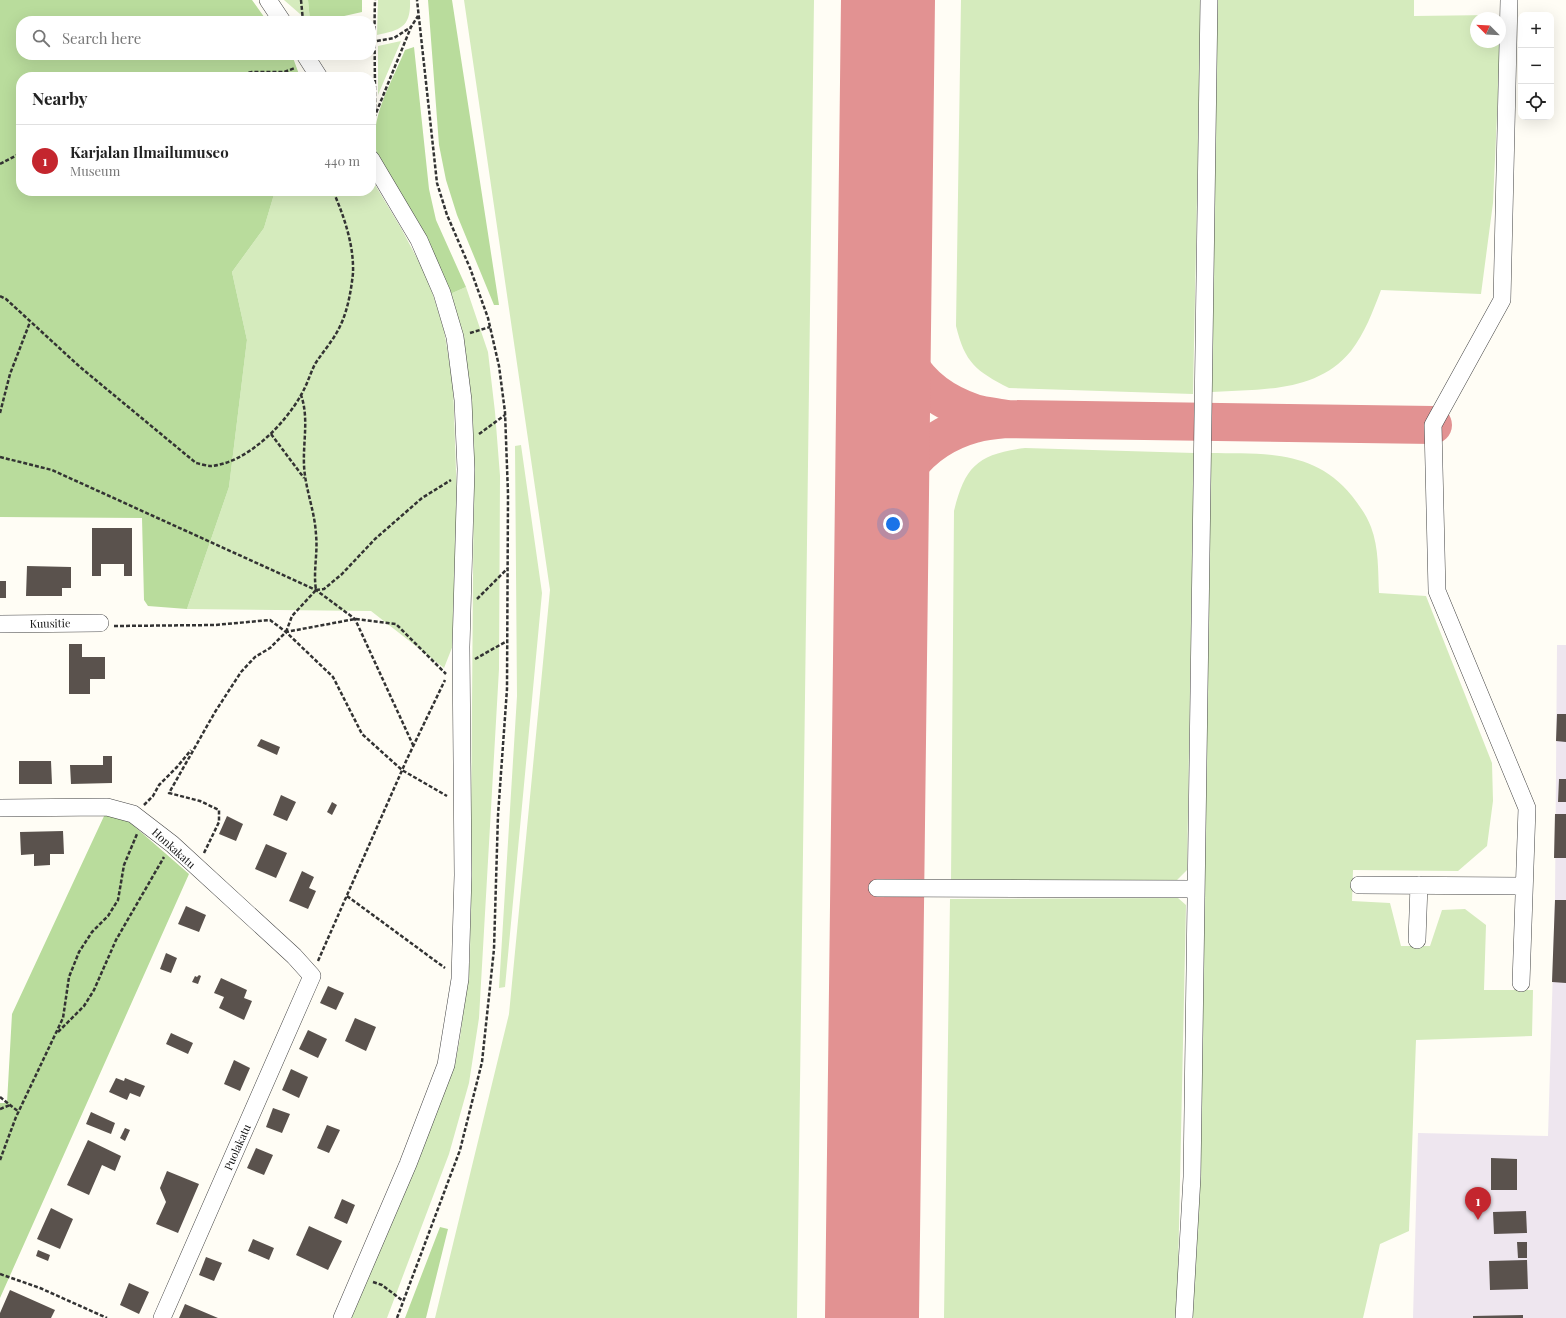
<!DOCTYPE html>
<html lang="en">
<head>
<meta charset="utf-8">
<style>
  :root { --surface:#fff; --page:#f2f2f2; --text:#222; --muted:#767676; --line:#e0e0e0; --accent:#c4262e }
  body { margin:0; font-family:"Playfair Display",serif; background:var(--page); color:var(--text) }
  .controls { position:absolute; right:12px; top:12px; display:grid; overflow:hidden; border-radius:8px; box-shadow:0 4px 16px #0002 }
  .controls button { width:36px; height:36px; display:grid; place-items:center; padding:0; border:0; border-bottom:1px solid var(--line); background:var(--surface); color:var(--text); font:20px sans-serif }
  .compass { position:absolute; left:1470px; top:12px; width:36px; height:36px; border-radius:50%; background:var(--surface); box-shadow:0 4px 16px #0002; rotate:294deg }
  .you { position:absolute; left:893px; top:524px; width:14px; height:14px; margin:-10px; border:3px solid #fff; border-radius:50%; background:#1a73e8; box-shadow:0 0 0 6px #1a73e833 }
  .badge { display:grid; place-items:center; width:26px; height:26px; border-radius:50%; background:var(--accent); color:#fff; font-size:13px; font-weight:700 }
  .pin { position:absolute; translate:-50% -33px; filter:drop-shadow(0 1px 2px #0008) }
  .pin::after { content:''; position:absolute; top:21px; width:14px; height:12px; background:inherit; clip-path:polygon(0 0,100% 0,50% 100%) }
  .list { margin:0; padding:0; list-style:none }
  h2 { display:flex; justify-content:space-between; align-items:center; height:52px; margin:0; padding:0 16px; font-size:17px }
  h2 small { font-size:13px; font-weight:400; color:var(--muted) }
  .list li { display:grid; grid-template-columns:26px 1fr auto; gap:12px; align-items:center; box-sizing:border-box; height:72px; padding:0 16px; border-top:1px solid var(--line) }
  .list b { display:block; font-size:15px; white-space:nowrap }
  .list p { margin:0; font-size:13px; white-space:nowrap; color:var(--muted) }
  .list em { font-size:13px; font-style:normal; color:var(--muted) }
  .icon { flex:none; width:22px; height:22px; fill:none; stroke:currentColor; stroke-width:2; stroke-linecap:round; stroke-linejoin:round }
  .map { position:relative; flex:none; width:1566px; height:1318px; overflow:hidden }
  .search { position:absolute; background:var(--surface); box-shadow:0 4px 16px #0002; left:16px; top:16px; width:360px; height:44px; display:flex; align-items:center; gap:10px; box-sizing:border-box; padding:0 14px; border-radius:16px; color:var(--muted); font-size:15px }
  .panel { position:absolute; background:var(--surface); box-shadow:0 4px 16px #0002; left:16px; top:72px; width:360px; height:124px; border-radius:16px }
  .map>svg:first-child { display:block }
  .industrial { fill:#eee6ef }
  .green { fill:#d5ebbd }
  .forest { fill:#b9dc9c }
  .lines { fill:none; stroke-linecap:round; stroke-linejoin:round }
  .taxiway { stroke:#e29292; stroke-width:38 }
  .runway { stroke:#e29292; stroke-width:94 }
  .building { fill:#5a524d }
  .minor-casing { stroke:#444; stroke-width:18 }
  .path { stroke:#333; stroke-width:2.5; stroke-dasharray:4 2; stroke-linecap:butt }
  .minor { stroke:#fff; stroke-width:17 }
  .labels { text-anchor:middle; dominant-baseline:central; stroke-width:4; stroke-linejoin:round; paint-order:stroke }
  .street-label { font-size:11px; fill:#111; stroke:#fff }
</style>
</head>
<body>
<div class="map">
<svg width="1566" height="1318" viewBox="0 0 1566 1318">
  <rect width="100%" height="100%" fill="#fffdf5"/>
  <path class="industrial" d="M1557,645H1566V1318H1413L1418,1133L1548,1136L1555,900Z"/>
  <path class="green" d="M284,0H308L310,21H308Z
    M378,0H410C411,27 401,30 377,35Z
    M464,0H814L797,1318H435L509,1014L550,590Z
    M961,0H1201L1193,394L1009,388C976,371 965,363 956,326Z
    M1215,0H1414V16L1492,15L1494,18H1476V42H1500L1501,27L1493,203L1481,294L1381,290C1373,311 1365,333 1351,351C1317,393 1260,389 1212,392Z
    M401,41L378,95V46Z
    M371,178L401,228L428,279L444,330L453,384L457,500V635L444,668L371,611L187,609L229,487L247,340L232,272L264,228L275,191H371Z
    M466,287L488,352L495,412L500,476L499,669L479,1018L469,1083L449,1154L387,1318H347L455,1065L460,1038L470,959L474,451L469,393L450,294Z
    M521,445L542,593L505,987L499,988L517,696L515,446Z
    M1025,448L1194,453L1187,870L1174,883H951L954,511C965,466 978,454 1025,448Z
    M1209,453C1263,454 1314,449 1352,496C1359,505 1367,516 1371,527C1379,548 1378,572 1379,593L1426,596L1492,763L1493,801L1487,846L1458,871L1353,870L1352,901L1390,903L1401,946H1430L1442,910L1465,909L1486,925L1484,990H1533L1532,1036L1416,1040L1409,1231L1380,1244L1363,1318H1193Z
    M1178,898L1186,905L1177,1318H944L950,899Z"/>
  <path class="forest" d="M0,0H252L267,21H21V55H292L300,77H21V191H275L264,228L232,272L247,340L229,487L187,609L148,606L144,600L142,518L0,517Z
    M308,0H362V12L322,21H310Z
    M428,0H452L499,305H494L457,215L446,180L439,145Z
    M414,47L429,189L436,220L466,287L450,294L419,223L378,157C366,123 392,82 405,50Z
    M105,814L126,819L189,874L0,1298V1103H7L12,1014Z
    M440,1227L448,1229L426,1318H405Z"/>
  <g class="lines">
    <path class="taxiway" d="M1007,419L1433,425
      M881,541C887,485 916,440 974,424C984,421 996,420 1007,419C997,417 985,416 974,413C906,390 895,345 885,281"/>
    <path class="runway" d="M872,1318L888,0"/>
  </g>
  <path class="building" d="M92,528H132V576H124V564H101V576H92Z
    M27,566L71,567V588H62V596H26Z
    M0,581H6V598H0Z
    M69,644H82V657H105V679H90V694H69Z
    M1557,714H1566V742L1556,741Z
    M261,739L280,747L277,755L257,746Z
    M103,756H112V783L71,784L70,765H103Z
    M19,761H51L52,784H19Z
    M1559,779H1566V802H1558Z
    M281,795L296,802L287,821L273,815Z
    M332,802L337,805L332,815L327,812Z
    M1555,814H1566V858H1554Z
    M227,816L243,824L236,841L219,834Z
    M63,831L64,854H50V865L34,866V854L21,855L20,832Z
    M266,844L287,853L276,878L255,869Z
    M302,871L314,877L309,888L316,891L308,909L289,901Z
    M1555,900H1566V983L1552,982Z
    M186,906L206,915L199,932L178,924Z
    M166,953L177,958L171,973L160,969Z
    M199,975L201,976L198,984L192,982L195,976L197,977Z
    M221,978L247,990L244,998L252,1001L244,1020L219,1008L224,997L214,993Z
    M328,986L344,993L336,1010L320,1003Z
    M355,1018L376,1027L366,1051L345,1041Z
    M308,1030L327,1039L318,1058L299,1049Z
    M171,1033L193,1043L188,1054L166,1044Z
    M234,1060L250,1068L240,1091L224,1084Z
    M291,1069L308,1077L299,1098L282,1090Z
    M116,1078L124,1081L125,1078L145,1086L140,1097L130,1093L127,1100L109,1092Z
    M273,1108L290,1114L282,1133L266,1127Z
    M91,1112L115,1123L111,1134L86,1124Z
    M327,1125L340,1130L329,1153L317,1148Z
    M125,1128L130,1130L125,1141L120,1138Z
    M88,1140L121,1156L115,1171L102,1165L89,1195L67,1185Z
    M256,1148L273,1155L264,1175L247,1168Z
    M1491,1158L1517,1159V1190H1491Z
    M167,1171L199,1184L178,1233L156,1224L166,1202L160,1188Z
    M342,1199L355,1205L347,1224L334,1218Z
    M51,1208L73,1219L60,1249L37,1239Z
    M1526,1211L1527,1233L1494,1234L1493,1212Z
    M309,1226L342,1241L328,1270L296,1255Z
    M253,1239L274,1248L269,1260L248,1251Z
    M1517,1242H1527V1258H1518Z
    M38,1250L50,1255L48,1261L36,1256Z
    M206,1257L222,1263L214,1281L199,1275Z
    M1527,1260L1528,1289L1490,1290L1489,1261Z
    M129,1283L149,1292L139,1314L120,1305Z
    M10,1290L55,1310L51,1318H0V1313Z
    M185,1304L218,1318H179Z
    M1523,1315V1318H1473V1316Z"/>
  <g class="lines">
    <defs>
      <path id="minor" d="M268,0L282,21
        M1509,0L1502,300L1433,425L1437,591L1527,808L1521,983
        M305,55L319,77
        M0,624L100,623
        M0,808L107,807L133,814L172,844L294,956L312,976L162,1318
        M1359,885L1523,886
        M877,888L1195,889
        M1417,940L1419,885
        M342,1318L408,1164L446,1065L460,979L463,875L461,647L466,469L463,400L455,337L442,293L419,240L371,159
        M1184,1318L1192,1177L1209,0"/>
    </defs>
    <use href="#minor" class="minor-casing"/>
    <path class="path" d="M301,0L303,21
      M371,42L394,38L411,27
      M231,77L252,72H284L295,68
      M374,118L411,27L418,16
      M372,144C371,129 376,114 375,98C375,65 374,33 375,0
      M0,164L21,153
      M0,296L6,299L80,367L196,463C201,464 207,466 211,466C247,463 285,424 301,395C307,385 310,374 315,364C322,353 331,343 337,332C347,315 351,292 353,273C354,245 344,216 333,191
      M470,333L490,327
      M0,413L10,374L30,322
      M271,434L304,478
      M479,434L505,415
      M0,457L52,470L316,590L355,619L413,745
      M316,590L324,589L342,574L375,539L422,498L451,480
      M477,599L507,569
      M114,626L215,625L270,620L286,632L333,677L362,734L402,770L447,796
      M286,632L292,616L316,590C313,571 318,553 316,535C315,511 305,489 304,465C303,441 309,418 301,395
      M475,659L507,641
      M144,805L153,796L159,785L177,767L191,750
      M204,853L219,822V810L200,801L169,793L215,712L241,672L255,657L270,648L286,632L355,619L396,624L446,674
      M347,896L445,968
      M318,961L407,759L445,680
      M58,1032L84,1006L94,990L116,940L164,857
      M0,1097L19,1112
      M0,1109L10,1105
      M0,1160L16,1117L63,1018L69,977L79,952L92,932L108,916L118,900L124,865L137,834
      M0,1274L40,1288L107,1318
      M373,1282L382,1285L403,1301
      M397,1318L460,1150L482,1062L494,949L498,815L507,689L508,494L505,412L499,366L488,318L470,268L447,215L437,183L417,0"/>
    <use href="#minor" class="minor"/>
  </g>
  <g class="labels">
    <g class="street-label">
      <text transform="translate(50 623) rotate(-1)">Kuusitie</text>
      <text transform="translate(174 848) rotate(42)">Honkakatu</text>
      <text transform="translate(237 1147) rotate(-66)">Puolakatu</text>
    </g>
  </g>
</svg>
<div class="controls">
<button>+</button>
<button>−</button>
<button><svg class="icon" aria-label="locate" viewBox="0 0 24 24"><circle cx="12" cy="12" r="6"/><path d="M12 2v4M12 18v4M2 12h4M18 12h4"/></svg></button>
</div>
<svg class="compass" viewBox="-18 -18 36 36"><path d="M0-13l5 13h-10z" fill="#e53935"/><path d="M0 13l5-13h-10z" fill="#767676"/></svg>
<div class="you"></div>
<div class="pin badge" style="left:1478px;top:1220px">1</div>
<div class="search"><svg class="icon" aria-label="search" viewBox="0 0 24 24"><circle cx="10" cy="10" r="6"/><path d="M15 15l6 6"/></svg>Search here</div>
<section class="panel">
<h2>Nearby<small></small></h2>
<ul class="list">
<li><span class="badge">1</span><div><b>Karjalan Ilmailumuseo</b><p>Museum</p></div><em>440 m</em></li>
</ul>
</section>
</div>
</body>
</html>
